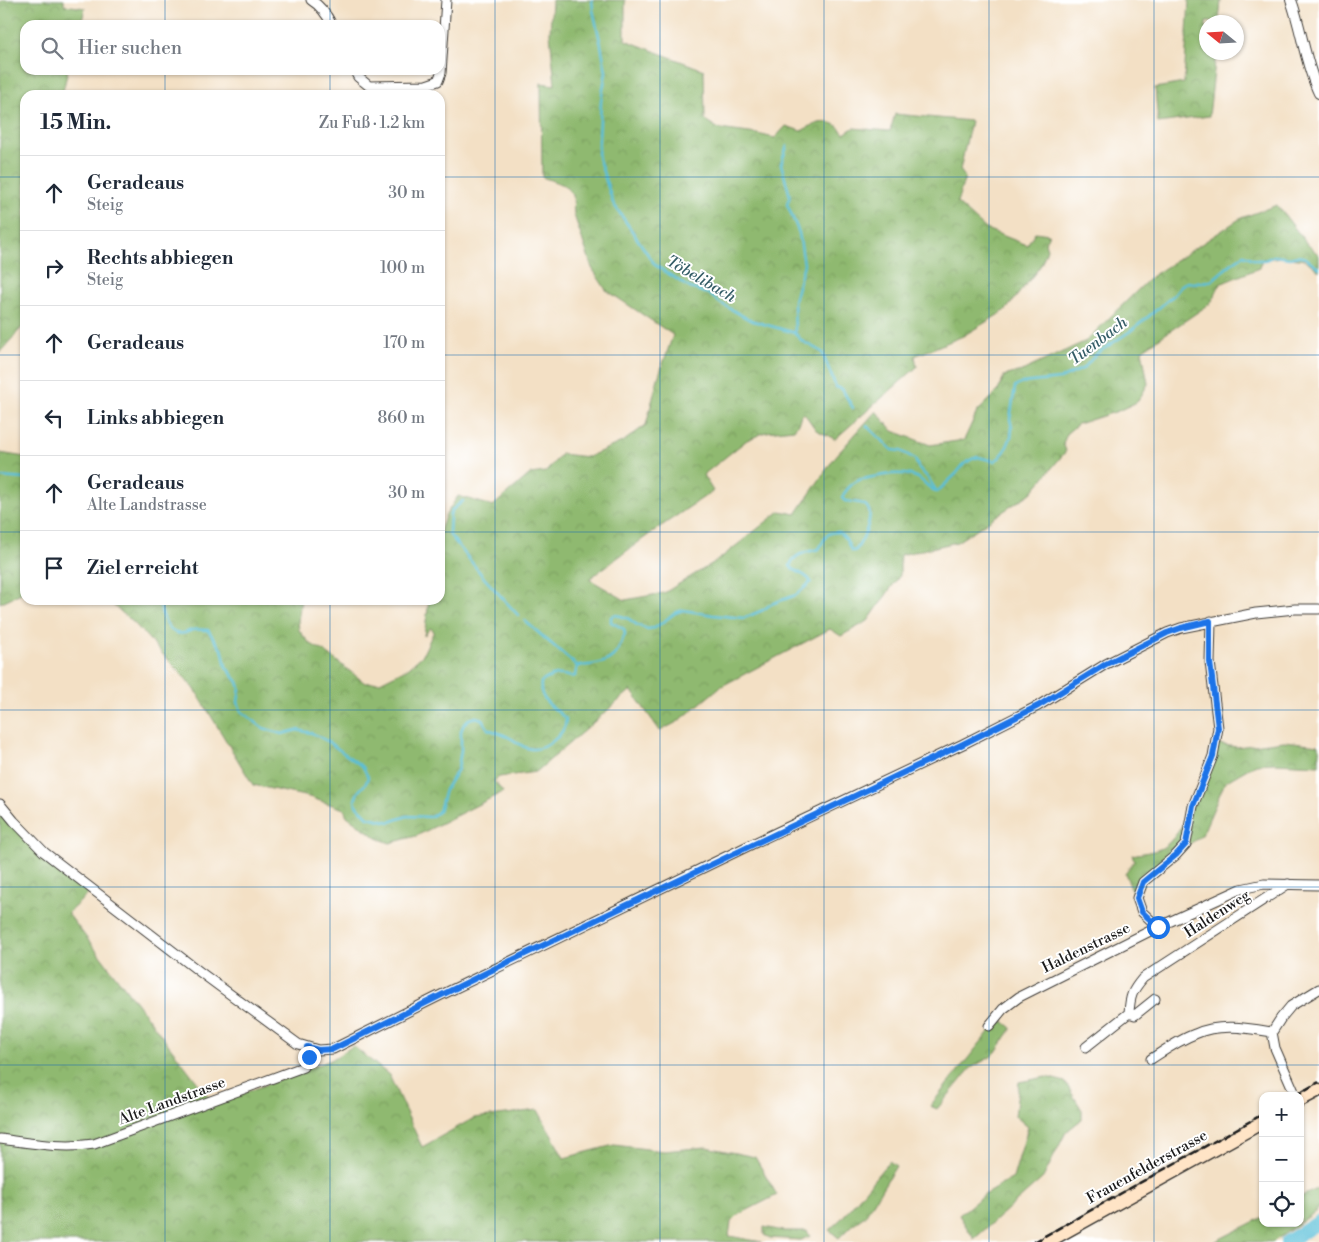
<!DOCTYPE html>
<html lang="de">
<head>
<meta charset="utf-8">
<style>
  :root { --surface:#fff; --page:#f2f2f3; --text:#1f2937; --muted:#747a83; --line:#e0e1e3 }
  body { margin:0; font-family:"Libre Bodoni",serif; background:var(--page); color:var(--text) }
  .controls { position:absolute; right:15px; bottom:15px; display:grid; overflow:hidden; border-radius:10px; box-shadow:0 1px 4px #0004 }
  .controls button { width:45px; height:45px; display:grid; place-items:center; padding:0; border:0; border-bottom:1px solid var(--line); background:var(--surface); color:var(--text); font:25px sans-serif }
  .compass { position:absolute; left:1199px; top:15px; width:45px; height:45px; border-radius:50%; background:var(--surface); box-shadow:0 1px 4px #0004; rotate:288deg }
  .stop { position:absolute; width:15px; height:15px; margin:-11px; border:4px solid #1a73e8; border-radius:50%; background:#fff }
  .stop.end { background:#1a73e8; border-color:#fff; box-shadow:0 1px 5px #0008 }
  .list { margin:0; padding:0; list-style:none }
  h2 { display:flex; justify-content:space-between; align-items:center; height:65px; margin:0; padding:0 20px; font-size:21px }
  h2 small { font-size:16px; font-weight:400; color:var(--muted) }
  .list li { display:grid; grid-template-columns:32px 1fr auto; gap:15px; align-items:center; box-sizing:border-box; height:75px; padding:0 20px; border-top:1px solid var(--line) }
  .list b { display:block; font-size:19px; white-space:nowrap }
  .list p { margin:0; font-size:16px; white-space:nowrap; color:var(--muted) }
  .list em { font-size:16px; font-style:normal; color:var(--muted) }
  .icon { flex:none; width:28px; height:28px; fill:none; stroke:currentColor; stroke-width:2; stroke-linecap:round; stroke-linejoin:round }
  .map { position:relative; flex:none; width:1319px; height:1242px; overflow:hidden }
  .search { position:absolute; background:var(--surface); box-shadow:0 1px 4px #0004; left:20px; top:20px; width:425px; height:55px; display:flex; align-items:center; gap:12px; box-sizing:border-box; padding:0 18px; border-radius:15px; color:var(--muted); font-size:19px }
  .panel { position:absolute; background:var(--surface); box-shadow:0 1px 4px #0004; left:20px; top:90px; width:425px; height:515px; border-radius:15px }
  .map>svg:first-child { display:block }
  .forest { fill:url(#forest-crowns); stroke:#566a46 }
  .lines { fill:none; stroke-linecap:round; stroke-linejoin:round }
  .stream { stroke:#5abfd8; stroke-width:2.5 }
  .river { stroke:#5abfd8; stroke-width:14 }
  .minor-casing { stroke:#3c3935; stroke-width:11 }
  .tertiary-casing { stroke:#3c3935; stroke-width:12 }
  .secondary-casing { stroke:#3c3935; stroke-width:15 }
  .minor { stroke:#fff; stroke-width:9 }
  .tertiary { stroke:#fff; stroke-width:10 }
  .secondary { stroke:#ffe4c6; stroke-width:12 }
  .rail { stroke:#1c1c1c; stroke-width:2.5; stroke-dasharray:8 4; stroke-linecap:butt }
  .route { stroke:#1a73e8; stroke-width:6 }
  .grid { fill:none; stroke:#1f6fb2; stroke-width:1; stroke-opacity:0.55 }
  .labels { text-anchor:middle; dominant-baseline:central; stroke-width:4; stroke-linejoin:round; paint-order:stroke }
  .street-label { font-size:15px; fill:#1c1c1c; stroke:#fff }
  .water-label { font-size:16px; font-style:italic; fill:#355d67; stroke:#fff }
</style>
</head>
<body>
<div class="map">
<svg width="1319" height="1242" viewBox="0 0 1319 1242">
  <defs>
    <pattern id="forest-crowns" width="20" height="18" patternUnits="userSpaceOnUse" patternTransform="scale(1.25)"><rect width="20" height="18" fill="#8fb970"/><path d="M2 6a3 3 0 1 1 6 0M12 15a3 3 0 1 1 6 0" fill="none" stroke="#7b9e60"/></pattern>
  </defs>
  <rect width="100%" height="100%" fill="#fff"/>
  <filter id="ink" filterUnits="userSpaceOnUse"><feTurbulence type="fractalNoise" baseFrequency=".02" numOctaves="2"/><feDisplacementMap in="SourceGraphic" scale="10" xChannelSelector="R" yChannelSelector="G"/><feConvolveMatrix kernelMatrix="1 2 1 2 8 2 1 2 1" color-interpolation-filters="sRGB"/></filter>
  <filter id="wash" filterUnits="userSpaceOnUse"><feTurbulence type="fractalNoise" baseFrequency=".0096" numOctaves="4" result="noise"/><feDisplacementMap in="SourceGraphic" scale="20" xChannelSelector="R" yChannelSelector="G"/><feGaussianBlur stdDeviation="1.12" result="paint"/><feColorMatrix in="noise" values="0 0 0 0 0 0 0 0 0 0 0 0 0 0 0 0 0 1.4 0 .05"/><feComposite in="paint" operator="in"/></filter>
  <g filter="url(#wash)">
    <rect width="100%" height="100%" fill="#f3e0c5"/>
    <path class="forest" d="M3,0H64V5L85,8L81,25H25V70H68L62,95H25V324L0,352V2Z
      M552,0H625V40L704,70L705,120L719,129L757,134L775,138L786,126L801,131C811,126 824,118 836,125C839,127 842,131 844,134L853,128L890,131L895,114L971,121L960,170L965,177L957,203L986,229L1027,245L1035,232L1049,234L1045,243L1047,249L1041,265L1006,310L963,336L915,356L917,367L835,439L816,430L804,413L801,415L798,424L794,429L766,432L747,440L703,475L713,491L651,533L589,579L625,600L664,593L718,560L780,511L796,514L835,457L876,411L893,431L930,445L964,440L977,412L998,391L1004,376L1022,371L1086,341L1151,277L1241,218L1277,205L1307,244L1319,255V271L1306,260L1283,257L1262,259L1259,268L1220,284L1211,303L1142,350L1148,384L1138,401L1135,403L1118,411L1078,424L1068,432L1063,443L1066,451L1031,493L957,542L900,555V575L868,621L841,636L830,629L720,687L679,721L660,731L631,690L536,772L499,777L494,781L503,792L416,836L390,843L377,838L347,816L344,809L309,797L253,785L194,688L134,623L107,600H301L298,621L299,630L309,643L324,651L365,683L380,682L408,668L422,656L434,631L430,628L424,636L429,600H440V531L445,516L458,496L493,506L530,474L546,472L561,454L588,457L624,441L646,425L658,378L673,335L606,290L592,268L574,215L573,195L564,185L542,177L541,83L555,85L550,33Z
      M1189,0H1221L1219,22H1206V52L1216,53L1209,116L1158,123L1155,88L1184,83Z
      M0,453L25,457V591L0,603Z
      M1284,741L1319,745V765L1274,763L1256,764L1225,782L1202,835L1142,880L1133,894L1125,873L1134,861L1132,855C1141,853 1154,852 1162,848C1186,835 1207,770 1217,744L1237,747Z
      M0,810L55,865L89,893L69,912V915L214,1104L331,1060L353,1046L389,1075L422,1147L474,1118L538,1110L564,1158L614,1145L664,1151L706,1147L755,1157L777,1195L738,1215L731,1222L729,1236L762,1242H0Z
      M1003,1021L1012,1028L996,1052L992,1056L971,1068L937,1109L930,1106L989,1032Z
      M1046,1077L1065,1082L1082,1110V1119L1066,1132L1043,1178L974,1239L959,1215L984,1195L1013,1178L1028,1127L1015,1116L1019,1082Z
      M889,1161L896,1166L865,1216L852,1225L839,1238L829,1230L842,1218Z
      M1319,1188V1209L1300,1223V1197Z
      M1263,1217V1223H1300L1273,1242H1214Z
      M764,1227L783,1231H807L810,1236L801,1240L770,1238L764,1235Z"/>
    <g class="lines">
      <path class="stream" d="M592,0L593,10L601,45L606,72L601,101L598,156L613,203L655,265L690,288L709,294L720,303L750,320L795,333L802,341L822,352L836,387L842,389L853,408
        M787,146L781,164L790,196L787,204L799,233L804,264L794,301L795,333
        M867,426L892,450L901,451L915,459L918,467L928,478L937,492
        M0,477L25,479
        M463,501L452,510L450,514L449,534L485,579L518,615
        M158,600C162,613 166,637 185,633C187,632 190,631 192,630C197,629 203,630 208,630L223,652L226,667L238,682L240,688L238,702L241,711L263,728L282,734L297,730L312,733L327,741L363,767L368,777L366,783L358,792L355,800L356,805L368,817L390,822L407,816L430,817L434,815L439,811L445,790L458,769L461,750V731L464,724L469,719L476,717L482,719L488,729C495,732 503,734 510,738C516,741 521,746 527,748C543,753 566,735 566,719C554,707 538,701 541,682C548,678 554,674 562,675C568,675 569,678 575,676L577,666C590,665 607,665 616,653C620,648 622,640 625,634L624,629L611,622V617L614,615L621,616L629,619L637,625L647,629L655,628L675,613L683,610L713,615L744,618L763,610L771,604L796,595L811,582C807,574 796,573 790,566C794,553 808,552 819,549C826,538 824,532 839,532L846,539L851,550L853,551L856,550C862,541 877,513 865,505C860,502 850,502 845,501L842,498C844,492 851,484 857,481C860,479 865,479 868,478C884,475 903,470 918,478C925,482 929,489 937,492L956,474L964,464L972,459L978,457L994,461L999,458L1005,451L1011,437L1012,428L1010,419L1015,387L1022,383L1060,379L1084,368L1096,354L1129,332L1142,322L1174,295L1183,284L1187,282L1194,283L1211,281L1231,264L1244,255L1256,260H1265L1274,256L1290,258L1298,256L1306,258L1319,268
        M525,621L577,666"/>
      <path class="river" d="M1287,1242L1319,1222"/>
    </g>
  </g>
  <g filter="url(#ink)">
    <g class="lines">
      <defs>
        <path id="minor" d="M311,0C321,6 327,15 332,25
          M354,70L358,77L369,86L426,85L438,81L441,73L446,0
          M0,804L14,821L44,852L200,972L298,1044L318,1050L333,1049L435,998L748,846L963,744L1038,706L1106,664L1167,633L1181,628L1256,613L1295,609H1319
          M1158,927L1142,912L1137,898L1143,882L1176,855L1186,844L1193,806L1213,756L1218,728L1210,662L1211,621
          M1129,1013L1135,1015L1155,999
          M989,1026L1003,1009L1019,997L1158,927L1241,889L1264,884L1319,885
          M1086,1047L1129,1013C1130,996 1132,991 1143,978L1288,884
          M1151,1059C1165,1050 1179,1040 1195,1034C1219,1023 1247,1028 1272,1032
          M1296,1096L1275,1048L1272,1032L1281,1018L1291,1006L1319,989
          M0,1139C31,1143 63,1149 94,1144L303,1067L309,1057L307,1047"/>
        <path id="tertiary" d="M1291,0C1302,30 1305,64 1319,93"/>
        <path id="secondary" d="M1300,1100L1319,1090
          M1047,1242L1263,1122"/>
      </defs>
      <use href="#minor" class="minor-casing"/>
      <use href="#tertiary" class="tertiary-casing"/>
      <use href="#secondary" class="secondary-casing"/>
      <use href="#minor" class="minor"/>
      <use href="#tertiary" class="tertiary"/>
      <use href="#secondary" class="secondary"/>
      <path class="rail" d="M1295,1096L1319,1082
        M1034,1242L1263,1114"/>
    </g>
  </g>
  <g class="lines" filter="url(#ink)">
    <path class="route" d="M309,1057L307,1047L318,1050L333,1049L502,965L963,744L1038,706L1106,664L1167,633L1181,628L1210,621V662L1218,728L1213,756L1193,806L1186,844L1176,855L1143,882L1137,898L1142,912L1158,927"/>
  </g>
  <path class="grid" d="M165,0V25M330,0V25M495,0V1242M660,0V1242M824,0V1242M989,0V1242M1154,0V1242M165,70V95M330,70V95M0,177H25M440,177H1319M0,355H25M440,355H1319M0,532H25M440,532H1319M165,600V1242M330,600V1242M0,710H1319M0,887H1319M0,1065H1319"/>
  <g class="labels">
    <g class="street-label">
      <text transform="translate(1217 914) rotate(-33)">Haldenweg</text>
      <text transform="translate(1086 948) rotate(-26)">Haldenstrasse</text>
      <text transform="translate(172 1101) rotate(-20)">Alte Landstrasse</text>
      <text transform="translate(1147 1167) rotate(-29)">Frauenfelderstrasse</text>
    </g>
    <g class="water-label">
      <text transform="translate(701 279) rotate(30)">Töbelibach</text>
      <text transform="translate(1098 341) rotate(-37)">Tuenbach</text>
    </g>
  </g>
</svg>
<div class="controls">
<button>+</button>
<button>−</button>
<button><svg class="icon" aria-label="locate" viewBox="0 0 24 24"><circle cx="12" cy="12" r="6"/><path d="M12 2v4M12 18v4M2 12h4M18 12h4"/></svg></button>
</div>
<svg class="compass" viewBox="-18 -18 36 36"><path d="M0-13l5 13h-10z" fill="#e53935"/><path d="M0 13l5-13h-10z" fill="#747a83"/></svg>
<div class="stop" style="left:1158px;top:927px"></div>
<div class="stop end" style="left:309px;top:1057px"></div>
<div class="search"><svg class="icon" aria-label="search" viewBox="0 0 24 24"><circle cx="10" cy="10" r="6"/><path d="M15 15l6 6"/></svg>Hier suchen</div>
<section class="panel">
<h2>15 Min.<small>Zu Fuß · 1.2 km</small></h2>
<ul class="list">
<li><svg class="icon" aria-label="ahead" viewBox="0 0 24 24"><path d="M12 20V5M6 11l6-6 6 6"/></svg><div><b>Geradeaus</b><p>Steig</p></div><em>30 m</em></li>
<li><svg class="icon" aria-label="right" viewBox="0 0 24 24"><path d="M7 20v-9h11M14 6l5 5-5 5"/></svg><div><b>Rechts abbiegen</b><p>Steig</p></div><em>100 m</em></li>
<li><svg class="icon" aria-label="ahead" viewBox="0 0 24 24"><path d="M12 20V5M6 11l6-6 6 6"/></svg><div><b>Geradeaus</b></div><em>170 m</em></li>
<li><svg class="icon" aria-label="left" viewBox="0 0 24 24"><path d="M17 20v-9H6M10 6l-5 5 5 5"/></svg><div><b>Links abbiegen</b></div><em>860 m</em></li>
<li><svg class="icon" aria-label="ahead" viewBox="0 0 24 24"><path d="M12 20V5M6 11l6-6 6 6"/></svg><div><b>Geradeaus</b><p>Alte Landstrasse</p></div><em>30 m</em></li>
<li><svg class="icon" aria-label="arrive" viewBox="0 0 24 24"><path d="M6 21V4h12l-3 4 3 4H6"/></svg><div><b>Ziel erreicht</b></div></li>
</ul>
</section>
</div>
</body>
</html>
